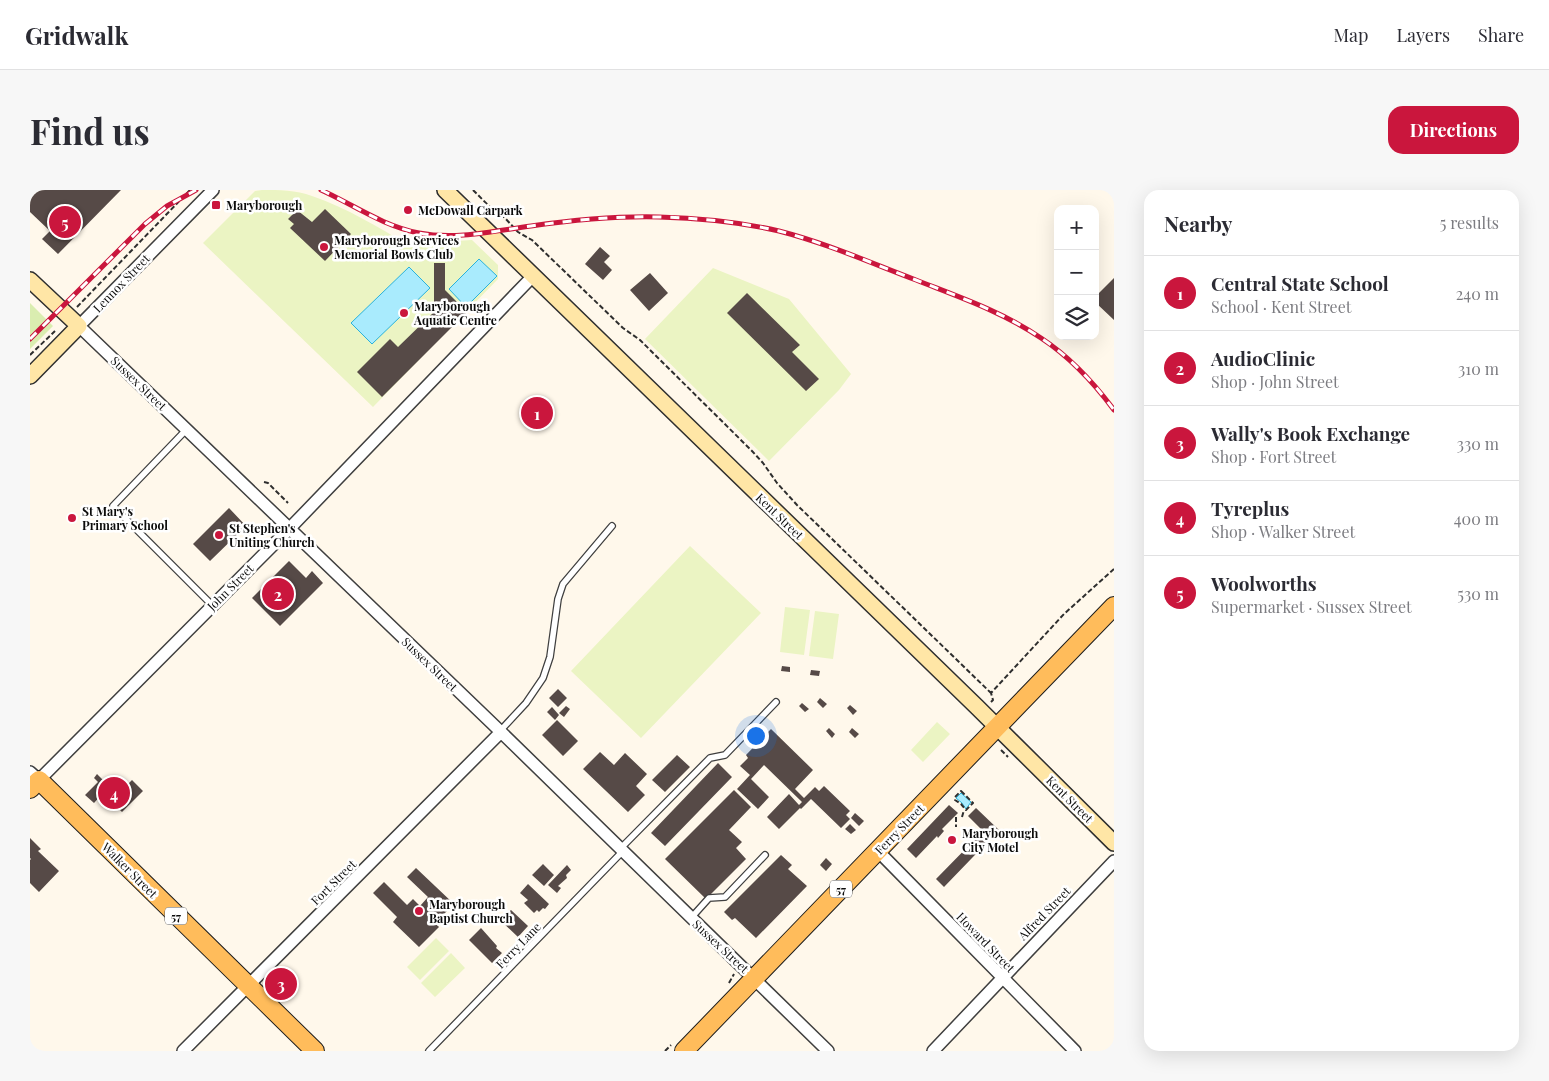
<!DOCTYPE html>
<html lang="en">
<head>
<meta charset="utf-8">
<style>
  :root { --surface:#fff; --page:#f7f7f7; --text:#2b2b33; --muted:#7c7c81; --line:#e1e1e2; --accent:#ca163d }
  body { margin:0; font-family:"Playfair Display",serif; background:var(--page); color:var(--text) }
  .controls { position:absolute; right:15px; top:15px; display:grid; overflow:hidden; border-radius:10px; box-shadow:0 5px 20px #0002 }
  .controls button { width:45px; height:45px; display:grid; place-items:center; padding:0; border:0; border-bottom:1px solid var(--line); background:var(--surface); color:var(--text); font:25px sans-serif }
  .you { position:absolute; left:725px; top:545px; width:18px; height:18px; margin:-12px; border:4px solid #fff; border-radius:50%; background:#1a73e8; box-shadow:0 0 0 8px #1a73e833 }
  .badge { display:grid; place-items:center; width:32px; height:32px; border-radius:50%; background:var(--accent); color:#fff; font-size:16px; font-weight:700 }
  .pin { position:absolute; translate:-50% -50%; border:2px solid #fff; box-shadow:0 1px 5px #0006 }
  .list { margin:0; padding:0; list-style:none }
  h2 { display:flex; justify-content:space-between; align-items:center; height:65px; margin:0; padding:0 20px; font-size:21px }
  h2 small { font-size:16px; font-weight:400; color:var(--muted) }
  .list li { display:grid; grid-template-columns:32px 1fr auto; gap:15px; align-items:center; box-sizing:border-box; height:75px; padding:0 20px; border-top:1px solid var(--line) }
  .list b { display:block; font-size:19px; white-space:nowrap }
  .list p { margin:0; font-size:16px; white-space:nowrap; color:var(--muted) }
  .list em { font-size:16px; font-style:normal; color:var(--muted) }
  .icon { flex:none; width:28px; height:28px; fill:none; stroke:currentColor; stroke-width:2; stroke-linecap:round; stroke-linejoin:round }
  .map { position:relative; flex:none; width:1084px; height:861px; overflow:hidden; border-radius:15px }
  header { display:flex; align-items:center; gap:30px; box-sizing:border-box; height:70px; padding:0 25px; background:var(--surface); border-bottom:1px solid var(--line) }
  header strong { font-size:24px }
  nav { display:flex; gap:28px; margin-inline-start:auto; font-size:18px }
  .intro { display:flex; align-items:center; justify-content:space-between; box-sizing:border-box; height:120px; padding:0 30px }
  h1 { margin:0; font-size:35px }
  .button { padding:12px 22px; border-radius:15px; background:var(--accent); color:#fff; font-size:18px; font-weight:700 }
  main { display:flex; gap:30px; padding:0 30px }
  aside { flex:1; background:var(--surface); border-radius:15px; box-shadow:0 5px 20px #0002 }
  .map>svg:first-child { display:block }
  .green { fill:#daedb0 }
  .pitch { fill:#ebf4c3 }
  .water { fill:#a9ebfd; stroke:#29b2db }
  .building { fill:#564a47 }
  .lines { fill:none; stroke-linecap:round; stroke-linejoin:round }
  .lane-casing { stroke:#3f3f3f; stroke-width:8 }
  .street-casing { stroke:#3f3f3f; stroke-width:14 }
  .secondary-casing { stroke:#2e2e2e; stroke-width:18 }
  .primary-casing { stroke:#1d1d1d; stroke-width:20 }
  .path { stroke:#2e2e2e; stroke-width:2; stroke-dasharray:5 2.5; stroke-linecap:butt }
  .lane { stroke:#fff; stroke-width:5.5 }
  .street { stroke:#fff; stroke-width:11 }
  .secondary { stroke:#ffe6a6; stroke-width:15 }
  .primary { stroke:#ffbc5b; stroke-width:18 }
  .rail-casing { stroke:#ca163d; stroke-width:5 }
  .rail { stroke:#fff; stroke-width:3; stroke-dasharray:9; stroke-linecap:butt }
  .poi-dot { fill:#ca163d; stroke:#fff; stroke-width:2 }
  .labels { text-anchor:middle; dominant-baseline:central; stroke-width:5; stroke-linejoin:round; paint-order:stroke }
  .shield { fill:#fff; stroke:#555; stroke-width:1 }
  .shield-label { font-size:11px; font-weight:bold; fill:#0c0c0c }
  .poi-label { font-size:12px; font-weight:bold; fill:#0c0c0c; stroke:#fff; text-anchor:start }
  .street-label { font-size:12px; fill:#0c0c0c; stroke:#fff }
</style>
</head>
<body>
<header>
<strong>Gridwalk</strong>
<nav><a>Map</a><a>Layers</a><a>Share</a></nav>
</header>
<div class="intro"><h1>Find us</h1><a class="button">Directions</a></div>
<main>
<div class="map">
<svg width="1084" height="861" viewBox="0 0 1084 861">
  <rect width="100%" height="100%" fill="#fff8eb"/>
  <path class="green" d="M0,113L23,136L0,159Z"/>
  <path class="pitch" d="M232,0C249,0 266,0 282,6C317,18 348,37 380,56L396,50L426,51L442,50L468,75V89L343,217L173,53L225,1Z
    M683,78L759,109L821,184L809,200L739,271L615,149Z
    M660,356L731,423L611,548L541,481Z
    M755,417L780,420L774,465L750,462Z
    M785,421L809,424L803,469L779,466Z
    M907,532L920,544L893,572L881,560Z
    M406,748L419,761L390,790L377,777Z
    M421,763L435,778L405,807L391,793Z"/>
  <path class="water" d="M449,69L467,86L436,117L419,99Z
    M379,77L400,98L342,154L321,133Z
    M931,603L941,612L936,619L932,613L926,608Z"/>
  <path class="building" d="M0,0H91L28,64L12,49L20,41L0,22Z
    M295,19L321,44L295,71L260,38L264,34L258,29L267,20L282,32Z
    M570,57L580,66L574,72L582,80L573,90L555,74Z
    M404,73H415V100L437,122L352,207L327,182L360,149L368,157L404,122Z
    M620,83L638,103L619,121L600,100Z
    M1084,88V130L1065,112V107Z
    M717,103L770,155L762,162L789,189L776,201L697,123Z
    M199,318L216,336L180,371L163,354Z
    M259,371L276,388L282,381L293,393L250,436L222,408Z
    M752,476L760,477V482L751,481Z
    M781,480L790,481L789,486L780,485Z
    M528,499L537,508L528,517L519,508Z
    M790,508L797,514L793,518L787,512Z
    M772,513L779,519L775,522L769,516Z
    M820,515L827,521L823,525L817,518Z
    M536,516L540,519L534,527L529,523Z
    M522,517L529,525L525,530L517,522Z
    M527,530L548,551L533,566L512,545Z
    M799,538L805,544L802,548L796,541Z
    M822,538L829,544L825,548L819,542Z
    M741,539L783,580L765,599L774,608L785,597L789,601L794,596L820,621L816,625L820,629L811,638L781,609L771,619L770,618L749,639L737,627L759,604L769,615L772,612L734,575L721,589L739,607L728,619L707,599L720,585L710,576L718,568L716,565Z
    M570,562L584,575L595,563L617,584L606,596L615,605L598,622L553,579Z
    M647,565L660,577L635,602L622,590Z
    M688,573L702,587L635,656L621,643Z
    M67,584L77,594L79,592L90,602L102,590L113,601L92,622L73,603L64,613L55,605L68,592L64,588Z
    M704,600L721,617L699,640L712,652L706,658L716,669L676,709L635,669Z
    M919,615L928,623L912,639L914,641L908,648L907,646L886,668L877,659Z
    M946,618L969,640L914,697L906,689L953,641L938,626Z
    M825,623L834,631L829,636L821,628Z
    M820,634L826,640L821,644L815,639Z
    M0,648L11,659L8,661L29,681L9,702L0,693V670L1,669L0,668Z
    M751,665L762,675L758,679L777,696L726,748L705,728L702,730L694,722Z
    M796,668L802,674L796,681L790,675Z
    M513,674L524,685L514,696L502,685Z
    M537,675L541,680L536,685L537,688L528,696L531,698L527,703L518,695Z
    M386,678L424,714L405,733L409,737L389,757L363,732L367,727L343,703L354,692L377,715L383,709L390,716L398,707L377,687Z
    M498,694L519,714L515,719L513,718L509,722L507,720L504,723L494,713L498,710L490,703Z
    M481,720L498,736L488,747L470,730Z
    M451,738L467,756L466,758L472,763L462,773L439,750Z
    M252,785L259,792L249,802L242,796Z"/>
  <g class="lines">
    <defs>
      <path id="lane" d="M157,239L83,316L182,415
        M470,541L496,513L513,488L520,467L528,409L533,394L582,336
        M590,659L680,568L695,565L746,512
        M661,728L679,708L695,707L735,665
        M399,861L592,662"/>
      <path id="street" d="M183,0L49,136L471,542L798,861
        M0,582L9,590L260,338L503,86
        M848,661L1045,861
        M153,861L471,542
        M903,861L1084,671"/>
      <path id="secondary" d="M415,0L947,517L1084,653
        M0,90L49,136L0,186"/>
      <path id="primary" d="M0,599L9,590L285,861
        M654,861L1084,416"/>
    </defs>
    <use href="#lane" class="lane-casing"/>
    <use href="#street" class="street-casing"/>
    <use href="#secondary" class="secondary-casing"/>
    <use href="#primary" class="primary-casing"/>
    <path class="path" d="M443,0L469,26L474,27L488,42L502,50L593,138L610,150L722,261L733,273L747,293L767,315L961,503
      M47,117L160,0
      M0,165L25,141
      M234,292L238,293L258,313
      M961,512L963,510L961,503L1034,424L1084,379
      M971,560L978,567
      M931,601L943,613L936,620L931,614L925,610V607Z
      M926,627V637
      M932,627L934,620
      M699,793L704,784
      M635,861L641,855"/>
    <use href="#lane" class="lane"/>
    <use href="#street" class="street"/>
    <use href="#secondary" class="secondary"/>
    <use href="#primary" class="primary"/>
    <defs>
      <path id="rail" d="M291,0C324,15 353,36 389,43C426,50 464,41 501,36C543,30 586,26 629,27C669,28 710,32 749,41C796,53 841,73 886,90C929,107 973,122 1011,148C1040,167 1064,193 1084,220
        M0,149L115,34L137,16L166,0"/>
    </defs>
    <use href="#rail" class="rail-casing"/>
    <use href="#rail" class="rail"/>
  </g>
  <g class="poi-dot">
    <rect x="181" y="10" width="10" height="10" rx="2.5"/>
    <circle cx="378" cy="20" r="5"/>
    <circle cx="294" cy="57" r="5"/>
    <circle cx="374" cy="123" r="5"/>
    <circle cx="42" cy="328" r="5"/>
    <circle cx="189" cy="345" r="5"/>
    <circle cx="922" cy="650" r="5"/>
    <circle cx="389" cy="721" r="5"/>
  </g>
  <g class="labels">
    <g class="shield">
      <rect x="800" y="690.5" width="22" height="17" rx="4"/>
      <rect x="135" y="717.5" width="22" height="17" rx="4"/>
    </g>
    <g class="shield-label">
      <text x="811" y="699">57</text>
      <text x="146" y="726">57</text>
    </g>
    <g class="poi-label">
      <text x="196" y="15">Maryborough</text>
      <text x="388" y="20">McDowall Carpark</text>
      <text x="304" y="50">Maryborough Services<tspan x="304" dy="14">Memorial Bowls Club</tspan></text>
      <text x="384" y="116">Maryborough<tspan x="384" dy="14">Aquatic Centre</tspan></text>
      <text x="52" y="321">St Mary's<tspan x="52" dy="14">Primary School</tspan></text>
      <text x="199" y="338">St Stephen's<tspan x="199" dy="14">Uniting Church</tspan></text>
      <text x="932" y="643">Maryborough<tspan x="932" dy="14">City Motel</tspan></text>
      <text x="399" y="714">Maryborough<tspan x="399" dy="14">Baptist Church</tspan></text>
    </g>
    <g class="street-label">
      <text transform="translate(91 93) rotate(-46)">Lennox Street</text>
      <text transform="translate(109 193) rotate(44)">Sussex Street</text>
      <text transform="translate(750 326) rotate(44)">Kent Street</text>
      <text transform="translate(200 397) rotate(-45)">John Street</text>
      <text transform="translate(400 474) rotate(44)">Sussex Street</text>
      <text transform="translate(1040 609) rotate(45)">Kent Street</text>
      <text transform="translate(869 639) rotate(-46)">Ferry Street</text>
      <text transform="translate(100 680) rotate(45)">Walker Street</text>
      <text transform="translate(303 692) rotate(-45)">Fort Street</text>
      <text transform="translate(1014 723) rotate(-46)">Alfred Street</text>
      <text transform="translate(956 752) rotate(46)">Howard Street</text>
      <text transform="translate(488 755) rotate(-46)">Ferry Lane</text>
      <text transform="translate(691 756) rotate(43)">Sussex Street</text>
    </g>
  </g>
</svg>
<div class="controls">
<button>+</button>
<button>−</button>
<button><svg class="icon" aria-label="layers" viewBox="0 0 24 24"><path d="M12 4l9 5-9 5-9-5zM3 14l9 5 9-5"/></svg></button>
</div>
<div class="you"></div>
<div class="pin badge" style="left:507px;top:223px">1</div>
<div class="pin badge" style="left:248px;top:404px">2</div>
<div class="pin badge" style="left:251px;top:794px">3</div>
<div class="pin badge" style="left:84px;top:603px">4</div>
<div class="pin badge" style="left:35px;top:32px">5</div>
</div>
<aside>
<h2>Nearby<small>5 results</small></h2>
<ul class="list">
<li><span class="badge">1</span><div><b>Central State School</b><p>School · Kent Street</p></div><em>240 m</em></li>
<li><span class="badge">2</span><div><b>AudioClinic</b><p>Shop · John Street</p></div><em>310 m</em></li>
<li><span class="badge">3</span><div><b>Wally's Book Exchange</b><p>Shop · Fort Street</p></div><em>330 m</em></li>
<li><span class="badge">4</span><div><b>Tyreplus</b><p>Shop · Walker Street</p></div><em>400 m</em></li>
<li><span class="badge">5</span><div><b>Woolworths</b><p>Supermarket · Sussex Street</p></div><em>530 m</em></li>
</ul>
</aside>
</main>
</body>
</html>
